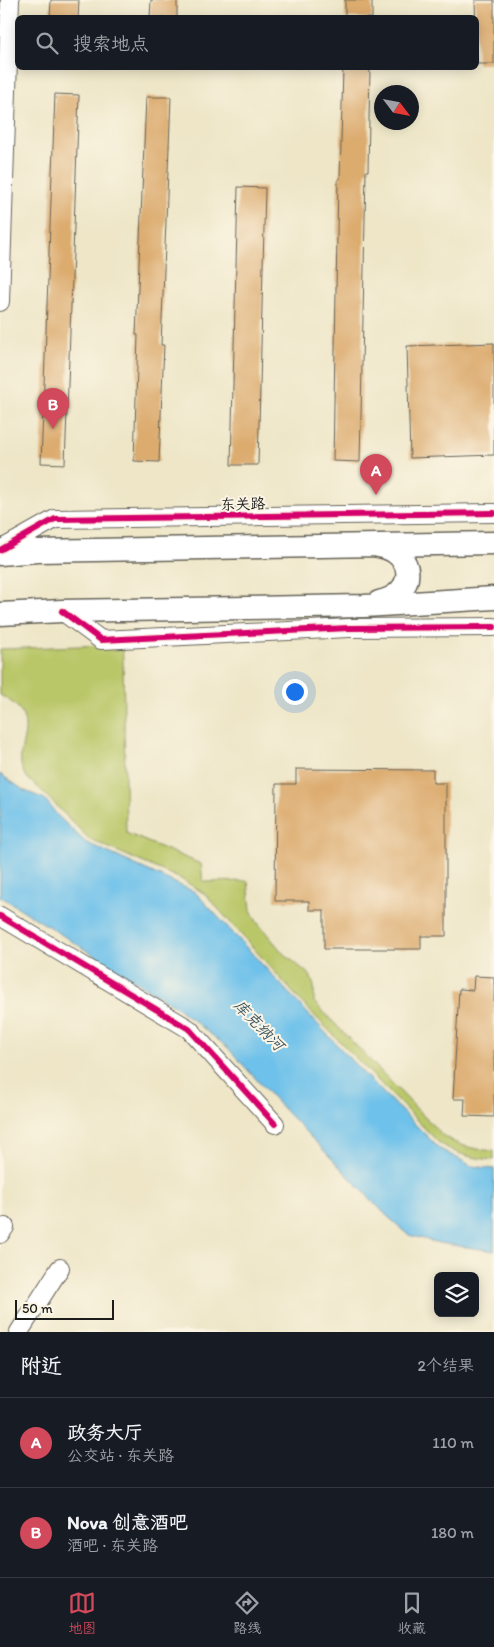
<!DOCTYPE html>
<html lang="zh">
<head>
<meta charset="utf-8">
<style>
  :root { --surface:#171b24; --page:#20242c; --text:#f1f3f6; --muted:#9ea1a6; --line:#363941; --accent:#d1495b }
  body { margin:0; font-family:Itim,"LXGW WenKai TC",sans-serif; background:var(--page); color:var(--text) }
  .controls { position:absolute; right:15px; bottom:15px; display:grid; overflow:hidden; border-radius:8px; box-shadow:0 2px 12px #0003 }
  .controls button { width:45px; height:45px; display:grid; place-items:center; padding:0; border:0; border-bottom:1px solid var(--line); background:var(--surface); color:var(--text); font:25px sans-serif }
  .compass { position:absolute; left:374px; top:85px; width:45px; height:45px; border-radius:50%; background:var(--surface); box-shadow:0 2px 12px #0003; rotate:122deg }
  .scale { position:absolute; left:15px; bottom:12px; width:99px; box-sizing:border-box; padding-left:5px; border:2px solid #1c1c1c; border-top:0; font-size:14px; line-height:18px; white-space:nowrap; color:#1c1c1c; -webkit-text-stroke:4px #fcf5e5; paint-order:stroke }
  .you { position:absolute; left:294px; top:691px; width:18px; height:18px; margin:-12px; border:4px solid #fff; border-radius:50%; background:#1a73e8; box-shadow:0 0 0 8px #1a73e833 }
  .badge { display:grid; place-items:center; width:32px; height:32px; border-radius:50%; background:var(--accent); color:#fff; font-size:16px; font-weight:700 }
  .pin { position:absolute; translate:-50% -41px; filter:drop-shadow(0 1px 2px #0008) }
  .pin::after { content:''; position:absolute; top:26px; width:18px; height:15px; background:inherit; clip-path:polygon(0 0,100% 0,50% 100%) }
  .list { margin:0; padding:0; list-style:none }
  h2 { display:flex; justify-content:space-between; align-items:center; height:65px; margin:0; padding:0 20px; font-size:21px }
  h2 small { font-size:16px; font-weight:400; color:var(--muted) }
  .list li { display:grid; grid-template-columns:32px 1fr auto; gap:15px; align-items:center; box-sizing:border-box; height:90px; padding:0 20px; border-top:1px solid var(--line) }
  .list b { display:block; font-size:19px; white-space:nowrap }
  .list p { margin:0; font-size:16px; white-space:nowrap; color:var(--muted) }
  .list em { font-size:16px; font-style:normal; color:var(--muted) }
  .icon { flex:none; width:28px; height:28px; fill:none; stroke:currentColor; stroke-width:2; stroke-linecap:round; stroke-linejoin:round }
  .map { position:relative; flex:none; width:494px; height:1332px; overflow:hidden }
  .search { position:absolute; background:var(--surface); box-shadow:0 2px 12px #0003; left:15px; right:15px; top:15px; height:55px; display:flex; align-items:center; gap:12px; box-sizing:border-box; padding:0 18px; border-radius:8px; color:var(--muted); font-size:19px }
  .sheet { height:245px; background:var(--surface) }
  nav { display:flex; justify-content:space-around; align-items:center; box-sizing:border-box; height:70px; border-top:1px solid var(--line); background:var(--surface); font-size:14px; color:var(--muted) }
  nav a { display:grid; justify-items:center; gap:2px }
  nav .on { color:var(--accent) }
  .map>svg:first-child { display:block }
  .green { fill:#bac769; stroke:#6b7242 }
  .water { fill:#6ec1ea; stroke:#456e83 }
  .building { fill:#dcab6e }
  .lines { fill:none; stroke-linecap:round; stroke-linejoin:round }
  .minor-casing { stroke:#666358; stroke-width:20 }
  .major-casing { stroke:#666358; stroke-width:25 }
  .minor { stroke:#fff; stroke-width:18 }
  .major { stroke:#fff; stroke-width:22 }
  .cycleway-casing { stroke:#fcf5e5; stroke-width:9 }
  .cycleway { stroke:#d6006c; stroke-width:6 }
  .labels { text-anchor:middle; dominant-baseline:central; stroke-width:4; stroke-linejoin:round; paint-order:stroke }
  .street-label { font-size:15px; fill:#1c1c1c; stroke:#fcf5e5 }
  .water-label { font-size:16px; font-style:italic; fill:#395664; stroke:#fcf5e5 }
</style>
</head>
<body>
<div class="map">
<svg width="494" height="1332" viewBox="0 0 494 1332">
  <rect width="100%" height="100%" fill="#fcf5e5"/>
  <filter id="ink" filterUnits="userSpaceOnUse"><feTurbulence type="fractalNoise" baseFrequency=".02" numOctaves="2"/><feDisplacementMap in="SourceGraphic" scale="10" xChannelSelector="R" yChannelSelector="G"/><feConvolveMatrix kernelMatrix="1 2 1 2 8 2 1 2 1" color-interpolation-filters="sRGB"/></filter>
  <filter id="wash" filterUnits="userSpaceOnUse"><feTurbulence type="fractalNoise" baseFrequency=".0096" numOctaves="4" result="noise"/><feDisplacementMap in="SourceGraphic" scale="20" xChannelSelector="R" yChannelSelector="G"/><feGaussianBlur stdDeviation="1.12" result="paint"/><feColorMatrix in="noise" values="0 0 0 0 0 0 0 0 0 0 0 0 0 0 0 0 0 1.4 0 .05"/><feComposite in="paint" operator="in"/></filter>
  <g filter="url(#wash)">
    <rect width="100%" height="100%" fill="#eee6c7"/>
    <path class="green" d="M104,645L122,648L123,659L126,833L201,864L203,882L248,881L251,910L257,922L283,953L310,975L314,986V1002L442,1135C459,1147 474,1149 494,1151V1160C471,1158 457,1155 438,1142L306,1007L205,894L181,879L89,839L38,787C0,762 39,736 19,709C14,703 6,698 0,695V649Z"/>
    <path class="water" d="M0,774L25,791L45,799L57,815L85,842L195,892L364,1074L440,1149L472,1166L494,1169V1251L439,1243L409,1235L386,1215L275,1100L227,1047L175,1006L0,896Z"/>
    <g id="blocks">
      <path class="building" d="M51,0H79L78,18H50Z
        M151,0H177V18H150Z
        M345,0H372V18H345Z
        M475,0H494V64H477Z
        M343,68H370L368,171H366L360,462L333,461L338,179H340Z
        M55,94L79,95L65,464L41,463Z
        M146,97H171L161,345H164L159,462L134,461L138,335H136Z
        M238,187L265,188L258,465H231Z
        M494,343V455L410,458L407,346Z
        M296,769L433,770V783H446V936H421V949H324V910H309V901H275L276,784H296Z
        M474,976L494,977V1117L464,1116L465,1099H453L459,989L473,990Z"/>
    </g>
  </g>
  <g filter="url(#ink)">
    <use href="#blocks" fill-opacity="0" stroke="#666358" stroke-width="1"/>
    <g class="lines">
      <defs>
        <path id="minor" d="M0,302L10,0
          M0,550L55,519L494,513
          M62,611L101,640L349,628L494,627
          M0,916L189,1029L275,1124
          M0,1234L5,1227
          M19,1332L60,1268"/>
        <path id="major" d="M378,546C416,552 418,594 379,602
          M0,554L37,551L494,543
          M0,614L62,611L364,606L494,598"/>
      </defs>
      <use href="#minor" class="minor-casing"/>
      <use href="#major" class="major-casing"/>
      <use href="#minor" class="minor"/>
      <use href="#major" class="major"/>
      <defs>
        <path id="cycleway" d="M0,550L55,519L494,513
          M62,611L101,640L349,628L494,627
          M0,916L189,1029L275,1124"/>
      </defs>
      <use href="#cycleway" class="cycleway-casing"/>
      <use href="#cycleway" class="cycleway"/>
    </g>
  </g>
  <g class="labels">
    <g class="street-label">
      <text transform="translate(243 504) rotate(-1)">东关路</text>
    </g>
    <g class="water-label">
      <text transform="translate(259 1025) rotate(46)">库克纳河</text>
    </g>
  </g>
</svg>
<div class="controls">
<button><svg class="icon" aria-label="layers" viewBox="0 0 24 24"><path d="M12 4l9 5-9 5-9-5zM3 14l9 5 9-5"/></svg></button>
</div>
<svg class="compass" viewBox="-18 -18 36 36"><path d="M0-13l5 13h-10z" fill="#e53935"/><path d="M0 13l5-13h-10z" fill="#9ea1a6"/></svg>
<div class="scale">50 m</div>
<div class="you"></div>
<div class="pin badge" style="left:376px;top:495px">A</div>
<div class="pin badge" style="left:53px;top:429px">B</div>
<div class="search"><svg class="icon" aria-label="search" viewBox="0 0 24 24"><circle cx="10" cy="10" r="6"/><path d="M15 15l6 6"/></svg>搜索地点</div>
</div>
<section class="sheet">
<h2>附近<small>2个结果</small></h2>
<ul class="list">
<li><span class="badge">A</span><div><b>政务大厅</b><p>公交站 · 东关路</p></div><em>110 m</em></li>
<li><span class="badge">B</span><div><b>Nova 创意酒吧</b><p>酒吧 · 东关路</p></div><em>180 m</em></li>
</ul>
</section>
<nav>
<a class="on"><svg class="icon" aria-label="map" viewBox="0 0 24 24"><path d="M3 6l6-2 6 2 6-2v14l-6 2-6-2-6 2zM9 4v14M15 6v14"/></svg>地图</a>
<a><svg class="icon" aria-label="directions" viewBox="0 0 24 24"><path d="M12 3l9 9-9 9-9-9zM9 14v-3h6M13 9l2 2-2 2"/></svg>路线</a>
<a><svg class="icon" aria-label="saved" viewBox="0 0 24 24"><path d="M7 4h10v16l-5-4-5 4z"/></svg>收藏</a>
</nav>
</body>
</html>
